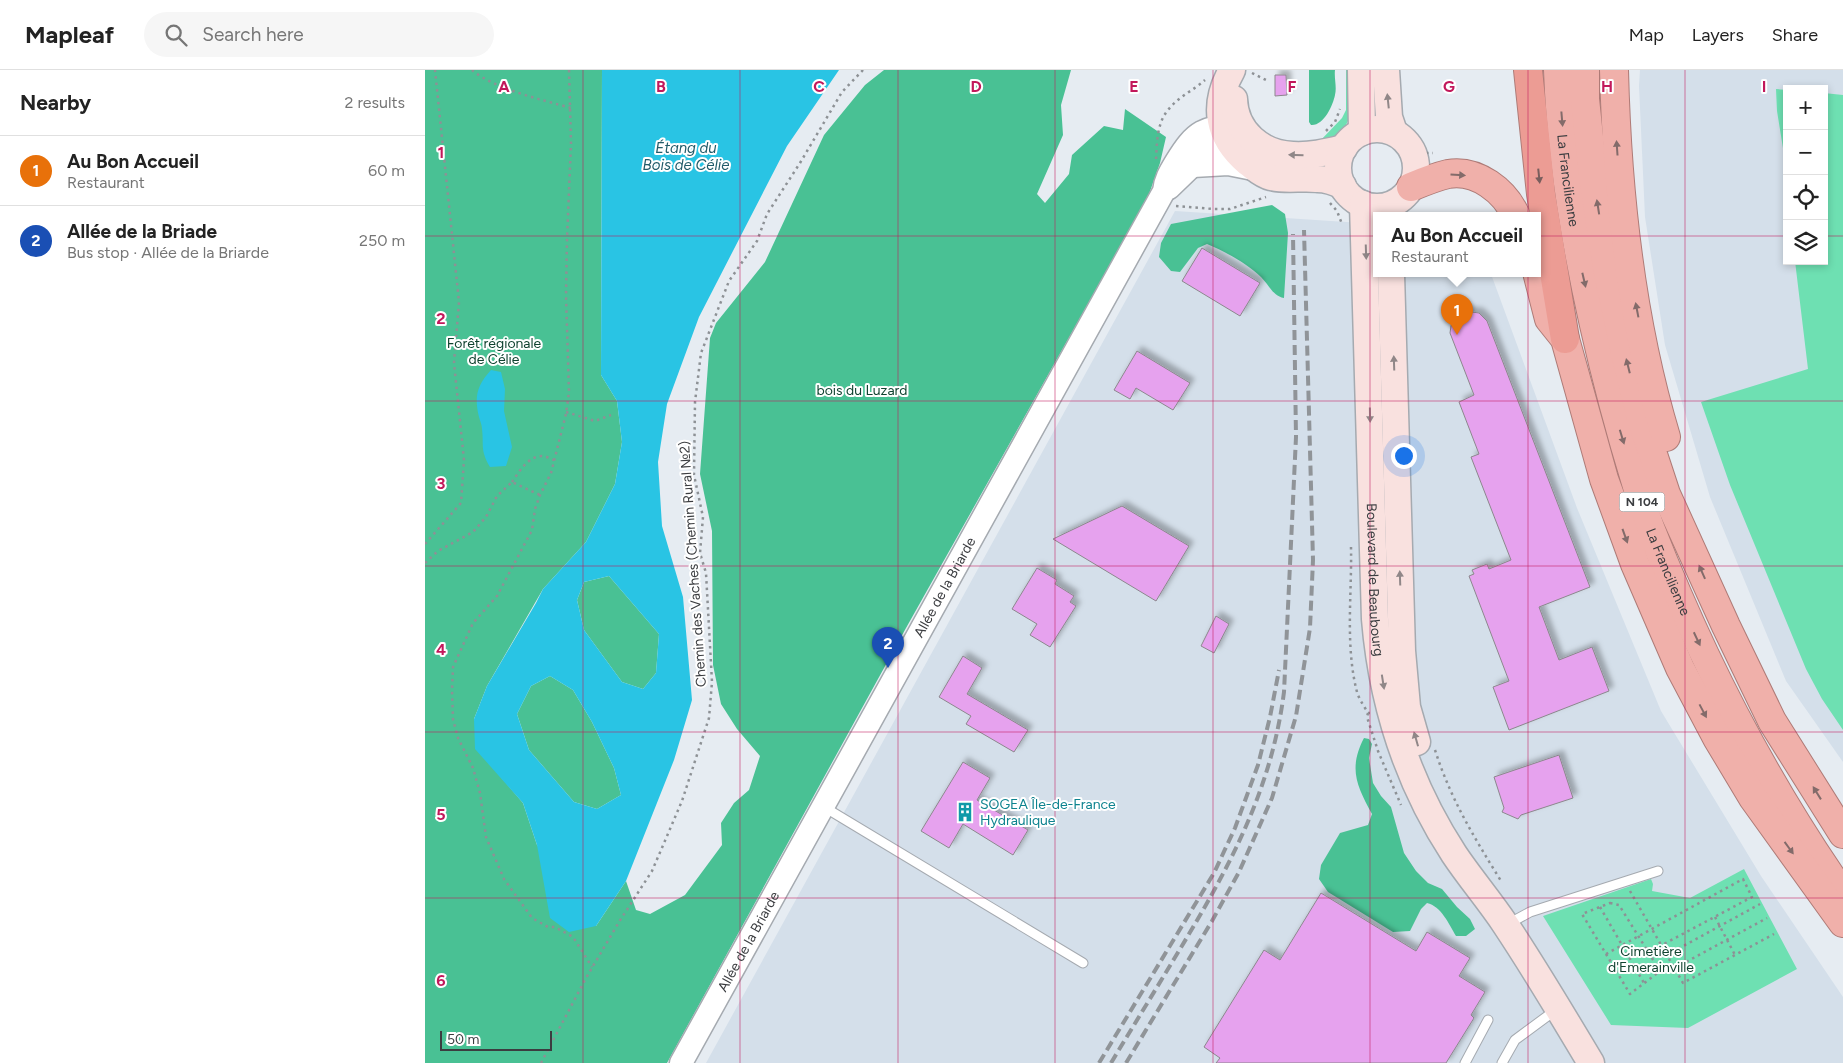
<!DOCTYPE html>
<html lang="en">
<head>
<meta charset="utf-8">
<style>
  :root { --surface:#fff; --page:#f6f6f6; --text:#222; --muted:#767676; --line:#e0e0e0; --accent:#db2777 }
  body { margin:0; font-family:Figtree,sans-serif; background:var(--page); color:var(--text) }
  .controls { position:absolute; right:15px; top:15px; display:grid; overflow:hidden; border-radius:0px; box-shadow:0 2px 8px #0003 }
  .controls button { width:45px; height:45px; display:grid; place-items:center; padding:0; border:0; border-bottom:1px solid var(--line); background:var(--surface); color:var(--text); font:25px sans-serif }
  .scale { position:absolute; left:15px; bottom:12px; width:112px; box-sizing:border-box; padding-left:5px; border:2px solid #3b3d40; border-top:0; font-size:14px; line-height:18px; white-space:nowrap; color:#3b3d40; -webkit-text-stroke:4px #fff; paint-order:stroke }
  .you { position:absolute; left:978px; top:385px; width:18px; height:18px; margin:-12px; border:4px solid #fff; border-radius:50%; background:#1a73e8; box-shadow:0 0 0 8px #1a73e833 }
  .badge { display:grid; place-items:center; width:32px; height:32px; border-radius:50%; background:var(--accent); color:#fff; font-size:16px; font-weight:700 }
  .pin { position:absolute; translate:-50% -41px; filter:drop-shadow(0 1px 2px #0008) }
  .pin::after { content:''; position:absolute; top:26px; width:18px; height:15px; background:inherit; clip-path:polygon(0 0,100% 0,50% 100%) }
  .popup { position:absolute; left:948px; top:142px; width:168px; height:65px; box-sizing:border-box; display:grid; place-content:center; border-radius:0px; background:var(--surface); filter:drop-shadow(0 1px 4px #0005); font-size:16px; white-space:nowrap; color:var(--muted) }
  .popup b { font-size:19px; color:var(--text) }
  .popup::after { content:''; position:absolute; left:50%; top:100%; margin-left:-10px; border:10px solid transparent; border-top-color:var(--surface) }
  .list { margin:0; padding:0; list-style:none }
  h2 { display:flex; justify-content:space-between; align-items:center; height:65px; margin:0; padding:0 20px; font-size:21px }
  h2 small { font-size:16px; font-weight:400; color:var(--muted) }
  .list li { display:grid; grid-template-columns:32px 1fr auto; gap:15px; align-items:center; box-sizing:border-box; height:70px; padding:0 20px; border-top:1px solid var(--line) }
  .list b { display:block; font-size:19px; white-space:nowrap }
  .list p { margin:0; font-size:16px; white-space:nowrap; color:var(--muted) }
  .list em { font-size:16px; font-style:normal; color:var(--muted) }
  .icon { flex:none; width:28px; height:28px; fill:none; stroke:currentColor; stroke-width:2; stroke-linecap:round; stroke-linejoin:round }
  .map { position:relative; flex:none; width:1418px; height:993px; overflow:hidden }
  header { display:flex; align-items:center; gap:30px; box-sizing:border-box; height:70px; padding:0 25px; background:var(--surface); border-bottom:1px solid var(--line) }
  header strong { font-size:24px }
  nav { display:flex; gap:28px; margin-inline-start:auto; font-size:18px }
  .search { width:350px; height:45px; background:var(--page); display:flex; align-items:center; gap:12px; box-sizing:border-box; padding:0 18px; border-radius:28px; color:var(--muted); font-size:19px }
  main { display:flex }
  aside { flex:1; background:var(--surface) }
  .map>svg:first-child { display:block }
  .built { fill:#d4dfea; fill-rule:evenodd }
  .green { fill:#6ee0b2 }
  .forest { fill:#49c194 }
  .water { fill:#29c4e4; fill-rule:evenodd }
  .building { fill:#e6a2ee; stroke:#8c878d; filter:url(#shadow) }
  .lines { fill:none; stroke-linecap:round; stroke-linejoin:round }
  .service-casing { stroke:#a5aab0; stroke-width:11 }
  .tertiary-casing { stroke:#a5aab0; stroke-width:25 }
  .secondary-casing { stroke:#a5aab0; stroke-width:29 }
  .trunk-casing { stroke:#ae7b77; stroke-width:30 }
  .motorway-casing { stroke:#ae7b77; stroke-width:30 }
  .path { stroke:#8d9195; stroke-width:2.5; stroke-dasharray:2.5 4; stroke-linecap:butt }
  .service { stroke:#fff; stroke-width:9 }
  .tertiary { stroke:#fff; stroke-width:22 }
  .secondary { stroke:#f9e1df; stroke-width:26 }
  .trunk { stroke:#f0b0aa; stroke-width:28 }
  .motorway { stroke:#ec9c94; stroke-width:28 }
  .rail { stroke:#909498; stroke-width:4; stroke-dasharray:10 5; stroke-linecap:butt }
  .oneway { fill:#908788 }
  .oneway2 { fill:#836b6a }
  .oneway3 { fill:#795e5d }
  .grid { fill:none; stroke:#c2185b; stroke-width:1; stroke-opacity:0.55 }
  .labels { text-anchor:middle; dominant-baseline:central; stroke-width:4; stroke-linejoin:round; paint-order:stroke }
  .shield { fill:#fff; stroke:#767779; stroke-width:1 }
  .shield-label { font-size:12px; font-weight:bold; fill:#3b3d40 }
  .street-label { font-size:14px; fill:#3b3d40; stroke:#fff }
  .park-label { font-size:14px; fill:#104330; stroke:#fff }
  .culture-label { font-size:14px; fill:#0d838f; stroke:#fff; text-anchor:start }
  .water-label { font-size:15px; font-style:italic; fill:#225c6a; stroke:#fff }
  .grid-label { font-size:16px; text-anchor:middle; font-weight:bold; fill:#c2185b; stroke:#fff; stroke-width:4; stroke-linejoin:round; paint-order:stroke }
</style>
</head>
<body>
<header>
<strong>Mapleaf</strong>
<div class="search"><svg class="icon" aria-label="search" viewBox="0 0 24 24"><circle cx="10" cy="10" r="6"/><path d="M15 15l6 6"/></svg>Search here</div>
<nav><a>Map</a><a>Layers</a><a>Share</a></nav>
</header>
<main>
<aside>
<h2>Nearby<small>2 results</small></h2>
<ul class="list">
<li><span class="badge" style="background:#e8710a">1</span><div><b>Au Bon Accueil</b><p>Restaurant</p></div><em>60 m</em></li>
<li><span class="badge" style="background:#1a4fb4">2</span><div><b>Allée de la Briade</b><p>Bus stop · Allée de la Briarde</p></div><em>250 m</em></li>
</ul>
</aside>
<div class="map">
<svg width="1418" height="993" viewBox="0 0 1418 993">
  <defs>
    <filter id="shadow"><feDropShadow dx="4.5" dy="-4.5" stdDeviation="2.5" flood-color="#0004"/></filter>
  </defs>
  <rect width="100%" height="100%" fill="#e6ecf2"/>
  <path class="built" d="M1215,0H1418V692L1361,611L1285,427L1240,275L1220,147L1214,16ZM1362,19H1399V191H1362Z
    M750,141L952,154V204H1066L1152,438L1236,641L1336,806L1418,927V993H281Z"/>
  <path class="green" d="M921,0H928C928,31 932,65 894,72L917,48L921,40Z
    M1351,19L1362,20V103L1352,41Z
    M1399,23L1418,25V660L1397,629L1381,599L1305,415L1276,332L1383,299L1370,191H1399Z
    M1319,799L1372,899L1263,958L1186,955L1118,846L1226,809L1228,814L1227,821L1265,828Z"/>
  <path class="forest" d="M0,0H177L176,305L192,331L197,372L190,414L161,472L118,519L62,616L49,649L75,706L98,733L112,775L171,856L201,811L211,840L225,844L260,825L297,775L296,753L309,733L324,720L335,686L312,659L296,634L288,595L287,461L275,404L285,268L291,253L340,192L399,65L440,15L459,0H646L636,35L638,65L612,124L620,133L644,104L647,85L679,56L698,60L700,39L741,67L735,93L723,127L481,558L242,993H0Z
    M884,0H910C909,8 912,17 910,25C908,35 899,56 886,55L884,52Z
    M847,135L860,144L863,163L859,228C847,225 844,215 836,207C823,194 799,181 782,174L773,178L755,202L746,201L734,187L736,173L746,154Z
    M184,506L234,564L231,603L218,619L197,612L159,560L152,530L159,512Z
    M125,606L148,620L167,652L189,698L196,725L172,739L149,732L104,680L92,644L106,616Z
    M939,668L944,669L947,674L944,688L948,713L956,726L966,737L979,783L991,801L1003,813L1017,819L1032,837L1045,849L1050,859L1041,866H1031C1024,854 1016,836 1002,833L996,839L985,861L968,862L903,822L894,809L896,795L915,763L943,755L947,744C932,716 923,699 939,668Z"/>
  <path class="water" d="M177,0H414L362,76L274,247L242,334L233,392L237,456L258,527L267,630L249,690L201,811L171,856L144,862L125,848L112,775L98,733L50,679L49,649L62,616L111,533L118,519L161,472L190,414L197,372L192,331L176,305ZM184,506L234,564L231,603L218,619L197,612L159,560L152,530L159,512ZM125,606L148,620L167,652L189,698L196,725L172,739L149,732L104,680L92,644L106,616Z
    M66,300L76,302L80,319L79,341L87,377L81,396L65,397C55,380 59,376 57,359C57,355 55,351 54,347C49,327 52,315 66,300Z"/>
  <path class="building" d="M850,5H861L862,25L850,26Z
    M777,178L835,213L815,246L757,211Z
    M1040,241L1054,243L1062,251L1165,517L1114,537L1134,590L1167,577L1184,621L1084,660L1068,617L1084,611L1044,506L1049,504L1047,500L1062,494L1064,499L1086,490L1046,387L1054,384L1034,332L1049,325L1025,263L1026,256L1029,248Z
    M712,281L765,313L748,340L711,318L705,329L689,320Z
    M697,436L764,476L731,531L628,469Z
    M612,498L632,510L630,514L649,526L645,532L651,536L625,577L605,565L612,554L587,539Z
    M791,546L804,554L789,583L776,576Z
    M538,586L557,598L542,624L603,660L589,682L541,654L546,646L514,627Z
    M1134,685L1148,728L1096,745L1093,749L1077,742L1079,738L1069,707Z
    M538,692L565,708L552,730L603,760L588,785L538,754L524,778L496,761Z
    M896,823L991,881L1002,862L1045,888L1034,906L1060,922L1046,945L1049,948L1021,993H791L795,988L779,977L839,880L855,890Z"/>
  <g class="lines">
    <defs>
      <path id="service" d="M399,737L658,893
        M1083,854L1105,842L1233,801
        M1040,993L1063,950
        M1077,993L1090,970L1132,939"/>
      <g id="tertiary">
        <path d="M768,96L803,94L833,100"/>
        <path d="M744,118L772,91L816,58"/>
        <path id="s1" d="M256,993L739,121C740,110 745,102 751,92C769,62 780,54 816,57"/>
      </g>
      <g id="secondary">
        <path d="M807,0C787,35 792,67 823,93C830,98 837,105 846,107C861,111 877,107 892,109C901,109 910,112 918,116"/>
        <path d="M936,0L937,62"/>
        <path d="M961,0L964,47L969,62"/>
        <path d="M809,29C810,62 837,84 868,85C886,86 902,82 919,78"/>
        <circle cx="952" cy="98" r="39"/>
        <path id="s2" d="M938,134L950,549C957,634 982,712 1029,784C1045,808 1064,830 1080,854C1110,899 1138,946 1166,993"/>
        <path d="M966,204L977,581L982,637L992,672"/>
      </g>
      <g id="trunk">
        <path id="s3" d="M1133,0C1136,86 1150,171 1169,255C1181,308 1195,361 1211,413C1216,429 1220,445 1226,460C1276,588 1339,711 1418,824"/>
        <path d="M1160,0V29L1169,114L1182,198L1201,287L1216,348L1241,424L1301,556L1347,651L1418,764"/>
        <path d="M1189,0C1192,121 1206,251 1241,367"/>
        <path d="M986,117C998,112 1010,107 1023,104C1052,99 1080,121 1091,146"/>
        <path d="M1112,202L1124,249L1140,269L1179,409L1210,494L1255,598L1292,668L1328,728L1418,853"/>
      </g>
      <path id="motorway" d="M1103,0L1116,124L1140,269"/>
    </defs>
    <use href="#service" class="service-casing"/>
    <use href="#tertiary" class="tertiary-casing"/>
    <use href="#secondary" class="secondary-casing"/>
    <use href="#trunk" class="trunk-casing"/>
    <use href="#motorway" class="motorway-casing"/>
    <path class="path" d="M47,0C69,19 118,30 146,38
      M144,0L146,73L142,169L141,226L144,322L141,344L126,403L115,425L110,439L107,460L72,526L48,553L28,597L27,620L28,649L33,668L48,698L55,723L61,767L79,809L107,848L123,857H130L148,867L167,897
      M827,3L841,10
      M901,61L910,52L915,39
      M988,83H1008
      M731,89C732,72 732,53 743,40C753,27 769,20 780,10
      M905,133L912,141L917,154
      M751,136L788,139H805L841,127
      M141,342L170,351L186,345
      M87,412C94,402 103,386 117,386C121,386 126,389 129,390
      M0,474L36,433L39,390L29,293L34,232L10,0
      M926,477C927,524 920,576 932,622C934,629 939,636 943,643H945
      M0,493L13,481L48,462L61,447L72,426L87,412L115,425
      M943,643L942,647L953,681L976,735
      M1010,680C1026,730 1049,767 1076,811
      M1205,821L1258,913L1349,864
      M1185,833L1194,835L1235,901L1205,924L1157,844Z
      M1175,837L1219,913
      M1290,847L1310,885
      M1181,884L1318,809L1327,827L1237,875
      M1242,885L1335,834
      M1250,898L1342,848
      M116,993L161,908L194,852L227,801L257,731L284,648L287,612L281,503L275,483L278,447L269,405L270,332L276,283L304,211L332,171L342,144L375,93L417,22L438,0"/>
    <use href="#service" class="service"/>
    <use href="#tertiary" class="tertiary"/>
    <use href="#secondary" class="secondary"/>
    <use href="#trunk" class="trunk"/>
    <use href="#motorway" class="motorway"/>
    <path class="rail" d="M674,993L789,803L810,758L833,695L845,647L854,600
      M686,993C707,958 728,924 749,889C801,803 846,724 859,622L871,367L868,164
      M701,993L787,851L814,802L847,728L871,646L885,558L888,490L879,160"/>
  </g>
  <defs><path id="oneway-solid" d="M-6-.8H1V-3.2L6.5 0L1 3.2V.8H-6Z" transform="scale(1.25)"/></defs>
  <g class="oneway">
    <use href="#oneway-solid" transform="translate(963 31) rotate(-96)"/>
    <use href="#oneway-solid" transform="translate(871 85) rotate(-178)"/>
    <use href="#oneway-solid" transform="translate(941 182) rotate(88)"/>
    <use href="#oneway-solid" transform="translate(969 293) rotate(-92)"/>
    <use href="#oneway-solid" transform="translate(945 345) rotate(89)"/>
    <use href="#oneway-solid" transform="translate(975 508) rotate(-92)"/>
    <use href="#oneway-solid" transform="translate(958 612) rotate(81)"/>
    <use href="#oneway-solid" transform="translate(991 669) rotate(-106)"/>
  </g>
  <g class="oneway2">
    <use href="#oneway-solid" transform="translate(1137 49) rotate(85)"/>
    <use href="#oneway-solid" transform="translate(1192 78) rotate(-94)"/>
    <use href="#oneway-solid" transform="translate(1033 105) rotate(4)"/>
    <use href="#oneway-solid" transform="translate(1173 137) rotate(-99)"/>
    <use href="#oneway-solid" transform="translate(1159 210) rotate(77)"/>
    <use href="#oneway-solid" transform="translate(1212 240) rotate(-101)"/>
    <use href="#oneway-solid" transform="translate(1203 296) rotate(-104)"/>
    <use href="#oneway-solid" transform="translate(1197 367) rotate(73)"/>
    <use href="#oneway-solid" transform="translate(1200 466) rotate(70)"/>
    <use href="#oneway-solid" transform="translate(1277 502) rotate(-114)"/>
    <use href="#oneway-solid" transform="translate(1272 569) rotate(65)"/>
    <use href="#oneway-solid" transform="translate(1278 641) rotate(62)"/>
    <use href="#oneway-solid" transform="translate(1392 723) rotate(-122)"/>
    <use href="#oneway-solid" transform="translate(1364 778) rotate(54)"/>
  </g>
  <use class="oneway3" href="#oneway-solid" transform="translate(1114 106) rotate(84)"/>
  <path class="grid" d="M158,0V993M315,0V993M473,0V993M630,0V993M788,0V993M945,0V993M1103,0V993M1260,0V993M0,166H1362M1399,166H1418M0,331H1418M0,496H1418M0,662H1418M0,828H1418"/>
  <defs>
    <symbol id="building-bare" viewBox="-9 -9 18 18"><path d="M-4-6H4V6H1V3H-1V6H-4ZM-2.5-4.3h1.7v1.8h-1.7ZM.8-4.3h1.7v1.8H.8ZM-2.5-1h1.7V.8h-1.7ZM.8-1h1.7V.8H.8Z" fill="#0f9aa8" stroke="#fff" stroke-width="2.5" paint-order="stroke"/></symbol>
  </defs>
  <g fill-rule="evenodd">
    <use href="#building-bare" x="526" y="728" width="28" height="28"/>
  </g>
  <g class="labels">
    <rect class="shield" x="1194.5" y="422.5" width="45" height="19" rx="4"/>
    <g class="shield-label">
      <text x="1217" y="432">N 104</text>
    </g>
    <g class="street-label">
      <text stroke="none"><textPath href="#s3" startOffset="111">La Francilienne</textPath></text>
      <text transform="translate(268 494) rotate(-94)">Chemin des Vaches (Chemin Rural №2)</text>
      <text stroke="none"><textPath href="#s3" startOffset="516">La Francilienne</textPath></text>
      <text stroke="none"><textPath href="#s2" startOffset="376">Boulevard de Beaubourg</textPath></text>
      <text stroke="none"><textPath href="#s1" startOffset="544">Allée de la Briarde</textPath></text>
      <text stroke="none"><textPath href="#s1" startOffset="139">Allée de la Briarde</textPath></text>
    </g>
    <g class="park-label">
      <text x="69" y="273">Forêt régionale<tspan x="69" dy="16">de Célie</tspan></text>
      <text x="437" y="320">bois du Luzard</text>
      <text x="1226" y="881">Cimetière<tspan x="1226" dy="16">d'Emerainville</tspan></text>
    </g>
    <g class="culture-label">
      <text x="555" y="734">SOGEA Île-de-France<tspan x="555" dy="16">Hydraulique</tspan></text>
    </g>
    <g class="water-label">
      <text x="261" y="78">Étang du<tspan x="261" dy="17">Bois de Célie</tspan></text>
    </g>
  </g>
  <g class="grid-label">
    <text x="79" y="22">A</text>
    <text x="236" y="22">B</text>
    <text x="394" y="22">C</text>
    <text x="551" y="22">D</text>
    <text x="709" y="22">E</text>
    <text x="867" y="22">F</text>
    <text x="1024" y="22">G</text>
    <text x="1182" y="22">H</text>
    <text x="1339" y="22">I</text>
    <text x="16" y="88">1</text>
    <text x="16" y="254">2</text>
    <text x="16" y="419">3</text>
    <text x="16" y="585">4</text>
    <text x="16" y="750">5</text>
    <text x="16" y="916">6</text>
  </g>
</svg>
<div class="controls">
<button>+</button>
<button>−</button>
<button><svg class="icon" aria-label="locate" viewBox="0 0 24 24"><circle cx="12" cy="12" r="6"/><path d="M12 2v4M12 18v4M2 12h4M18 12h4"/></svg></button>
<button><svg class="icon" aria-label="layers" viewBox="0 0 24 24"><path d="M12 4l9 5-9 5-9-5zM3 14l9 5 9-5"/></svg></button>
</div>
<div class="scale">50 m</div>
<div class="you"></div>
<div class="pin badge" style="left:1032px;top:265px;background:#e8710a">1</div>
<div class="popup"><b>Au Bon Accueil</b>Restaurant</div>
<div class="pin badge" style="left:463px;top:598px;background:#1a4fb4">2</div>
</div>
</main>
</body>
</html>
